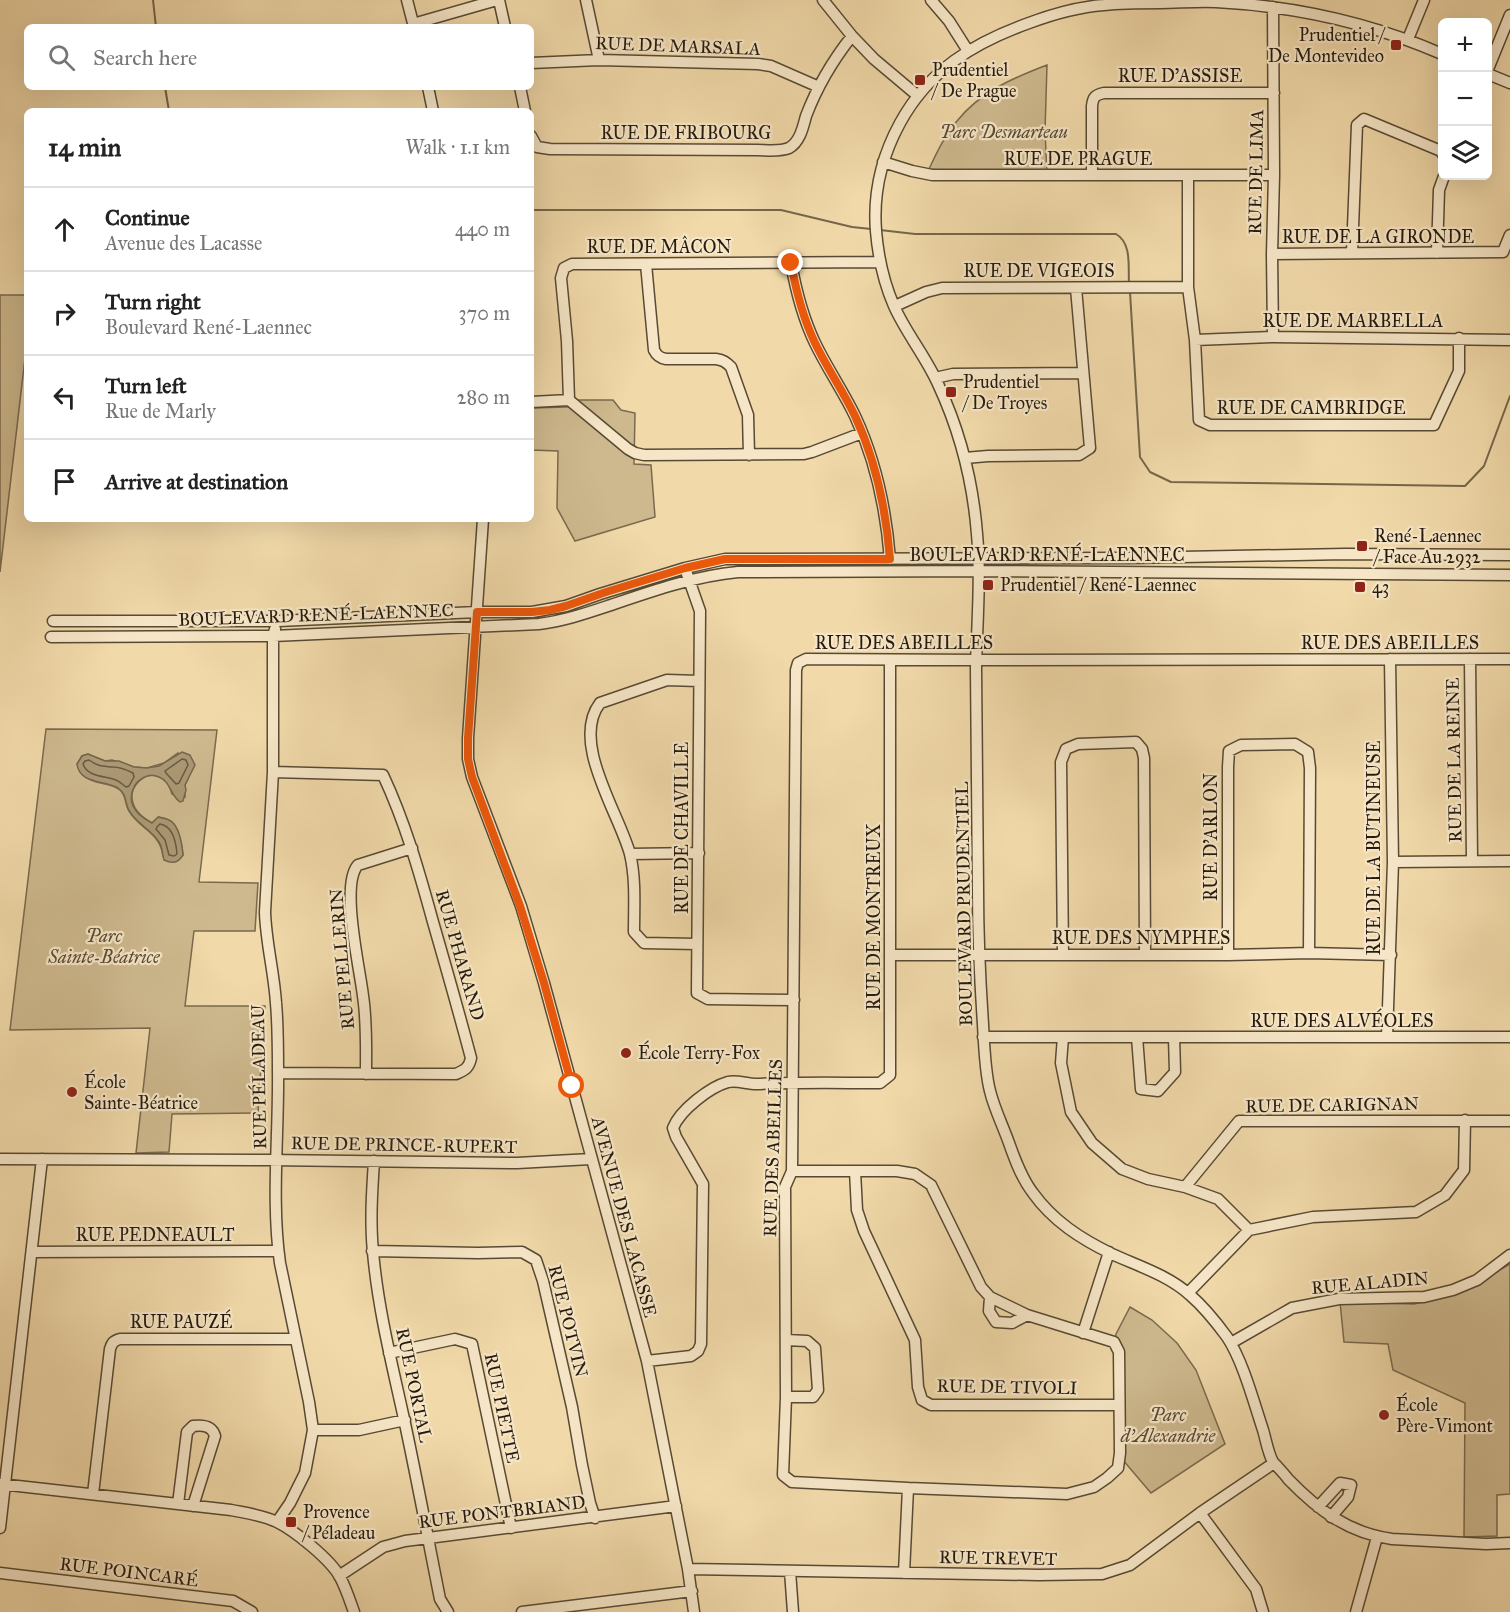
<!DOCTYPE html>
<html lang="en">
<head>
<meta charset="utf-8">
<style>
  :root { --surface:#fff; --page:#f2f2f2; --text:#222; --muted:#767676; --line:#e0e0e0 }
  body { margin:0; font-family:"IM FELL Great Primer",serif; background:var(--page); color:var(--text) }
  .controls { position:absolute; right:18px; top:18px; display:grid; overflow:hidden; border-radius:9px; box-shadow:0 6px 24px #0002 }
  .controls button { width:54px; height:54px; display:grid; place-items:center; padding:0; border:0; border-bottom:2px solid var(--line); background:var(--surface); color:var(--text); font:30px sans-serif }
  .stop { position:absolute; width:18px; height:18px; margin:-14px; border:4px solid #ea580c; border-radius:50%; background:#fff }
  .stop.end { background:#ea580c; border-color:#fff; box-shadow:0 2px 6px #0008 }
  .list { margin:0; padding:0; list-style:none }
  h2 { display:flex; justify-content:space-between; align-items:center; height:78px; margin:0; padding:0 24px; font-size:26px }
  h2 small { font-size:20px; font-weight:400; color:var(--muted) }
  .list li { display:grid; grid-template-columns:39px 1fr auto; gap:18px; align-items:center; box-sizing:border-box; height:84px; padding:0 24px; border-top:2px solid var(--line) }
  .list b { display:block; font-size:22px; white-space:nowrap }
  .list p { margin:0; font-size:20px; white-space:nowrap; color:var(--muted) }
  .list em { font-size:20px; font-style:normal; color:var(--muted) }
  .icon { flex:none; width:33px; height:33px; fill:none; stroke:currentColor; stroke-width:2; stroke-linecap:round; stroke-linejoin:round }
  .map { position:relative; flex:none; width:1510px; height:1612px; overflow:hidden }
  .search { position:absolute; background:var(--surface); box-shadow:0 6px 24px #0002; left:24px; top:24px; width:510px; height:66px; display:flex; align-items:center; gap:15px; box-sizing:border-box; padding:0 21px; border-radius:9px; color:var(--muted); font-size:22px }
  .panel { position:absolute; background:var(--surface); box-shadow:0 6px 24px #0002; left:24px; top:108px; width:510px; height:414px; border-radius:9px }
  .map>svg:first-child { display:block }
  .green { fill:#ceb98e; stroke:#796a4e; stroke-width:1.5; fill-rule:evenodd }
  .water { fill:#ab9874; stroke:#75664b; stroke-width:1.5 }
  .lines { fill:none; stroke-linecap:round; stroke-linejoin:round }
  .shore { stroke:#685940; stroke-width:1.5 }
  .stream { stroke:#75664b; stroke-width:2 }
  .minor-casing { stroke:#574a34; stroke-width:13 }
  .minor { stroke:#f6e6c7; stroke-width:10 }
  .route { stroke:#ea580c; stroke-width:8 }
  .poi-dot { fill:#8f2418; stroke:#f6e6c7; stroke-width:2 }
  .labels { text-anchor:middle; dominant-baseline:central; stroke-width:4.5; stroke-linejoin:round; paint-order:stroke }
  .poi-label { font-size:18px; fill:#241a0d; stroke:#f6e6c7; text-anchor:start }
  .street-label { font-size:18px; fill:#241a0d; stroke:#f6e6c7 }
  .park-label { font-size:18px; font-style:italic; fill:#574a34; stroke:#f6e6c7 }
</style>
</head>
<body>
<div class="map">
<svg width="1510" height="1612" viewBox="0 0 1510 1612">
  <rect width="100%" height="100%" fill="#f1d9a9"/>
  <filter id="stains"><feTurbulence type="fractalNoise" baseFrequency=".00333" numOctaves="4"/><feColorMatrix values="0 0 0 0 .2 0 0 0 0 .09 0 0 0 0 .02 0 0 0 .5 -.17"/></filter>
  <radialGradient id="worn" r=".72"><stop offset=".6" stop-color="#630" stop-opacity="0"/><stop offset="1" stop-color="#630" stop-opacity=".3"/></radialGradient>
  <path class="green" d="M1047,65L1045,131L1047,172H957L929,169C937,152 945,135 957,121C980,92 1013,78 1047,65Z
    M0,295H27V341L0,572Z
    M574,400H613L621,410L635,413L634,464L651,465L655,517L575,541L557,508L558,451L531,450V408L567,407Z
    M46,729L217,730L199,882L258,883L255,931H194L185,1006H265L258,1113L172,1114L169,1152L136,1153L150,1028L10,1030ZM178,753L188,779L185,785V797L172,794C160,749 102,796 152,823L159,817C163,818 169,819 172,822C180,829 182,845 183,855L163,856C160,832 139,829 129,811C124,803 127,796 120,790C110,782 94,785 84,776C81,774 79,767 77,764L82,756L88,754L105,761L112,760L134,767L147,768L164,763Z
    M1510,1264V1494L1497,1495V1536L1464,1537L1465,1403L1393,1370L1388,1344L1344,1342L1340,1302L1414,1304L1441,1298L1467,1289Z
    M1130,1307L1152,1320L1177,1343L1196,1370L1225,1444L1151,1493L1122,1459L1115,1340L1116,1334Z"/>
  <path class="water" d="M182,752L190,755L195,765L185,785L186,790L183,801L180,802C170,795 171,782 159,777C143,770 128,787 132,803C135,813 143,818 152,823L158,817C163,818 169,819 172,822C180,829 182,845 183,855C178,863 173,864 164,860C162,854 163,848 159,842C152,830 137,824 130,812C124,804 128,795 118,788C105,780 79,784 77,764L82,756L88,754L105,761H119L134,767L147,768L159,766Z"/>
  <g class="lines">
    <path class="shore" d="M182,759L186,760L188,765L179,783L176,784L166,773L165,771Z
      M89,760C99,767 102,766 113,767C120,767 127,770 133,773L134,777L129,786L126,787C122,784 118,780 113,779C102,776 87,776 83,764L85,761Z
      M160,824C173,826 176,841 177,854L174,856L169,855L165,840L156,829L157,827Z"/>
    <path class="stream" d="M153,0L156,27
      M165,87L169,111
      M531,210H781L852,227L871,229
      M880,230L915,234H1116C1132,243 1128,267 1129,283
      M1130,292L1140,457L1150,472L1171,482L1465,486L1484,466L1510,396"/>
    <defs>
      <path id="minor" d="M407,0L414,27
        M499,0L505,27
        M586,0L599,60
        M823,0L852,36L874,59L918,96
        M931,0L949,21L968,51
        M413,24L497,0
        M1408,39L1424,0
        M1442,54C1371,23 1294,6 1216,2C1197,1 1178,3 1160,3C1141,3 1123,3 1104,5C1078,7 1053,14 1029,23C973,43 929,70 900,123C882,156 873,193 876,231C878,255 884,283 894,306C906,333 926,357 938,384C960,431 973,483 977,534C981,578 977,623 976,668C976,742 977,816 978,891C978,935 980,980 983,1024C984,1044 985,1072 990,1091C994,1108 1003,1126 1009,1143C1015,1160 1022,1179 1033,1193C1053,1221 1081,1239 1112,1254C1138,1266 1168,1275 1190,1295C1204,1307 1216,1322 1227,1337C1243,1361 1254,1403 1263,1430C1266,1440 1268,1453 1273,1462C1275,1464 1287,1477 1288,1479C1318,1510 1348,1533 1392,1539L1486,1544L1510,1543
        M531,63L599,60L758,64L771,66L819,87
        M1488,69L1510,15
        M1488,74L1510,83
        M428,87L433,111
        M520,87L525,111
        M531,136L537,147L550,149L757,150C766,150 780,152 789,148C800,142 803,127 806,116C817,87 833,60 852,36
        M883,162L912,171L932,175H1274
        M1092,175V106C1093,97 1095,95 1104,93H1274
        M1188,175V287L1195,340L1199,420L1210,425H1434L1459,371V338
        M1352,253L1357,125L1364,119L1441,151L1442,153
        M1437,253L1439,190L1444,176
        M1272,254L1503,252L1510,235
        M791,263C796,291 803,318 815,343C827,368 843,391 855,416C876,461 886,509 890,559
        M646,264L654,350C657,356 660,358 666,359H716C723,360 726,362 731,367L748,415L749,455
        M895,306L926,292L942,288L1188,287
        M1273,337L1272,254L1274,175L1273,7
        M1195,340L1273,337L1510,340
        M935,378L953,374L1083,373
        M531,402L569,400
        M862,433L812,452L804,454L644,455L635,453L628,449L569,400L567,341L561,278L564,268L572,264L880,262
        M965,458L988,456L1079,455L1090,448L1076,288
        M483,519L468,738V759L472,777L521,906L544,983L647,1361L688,1569L694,1612
        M687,574L700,611L697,993L708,999L794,1000
        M53,621H278L477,612H532L566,606L600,594L685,568L725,559L1130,558L1345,554L1510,555
        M275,629L273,636V772L265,912C266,943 274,972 276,1003C278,1025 278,1049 278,1071C279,1135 271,1200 280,1263L309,1402L313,1430L305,1473L290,1503L277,1522
        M51,637L273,636L539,624C564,621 587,613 611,605C652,591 695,576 738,572L979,571L1510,575
        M1470,659L1472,860
        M273,772L383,775C405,822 419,871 433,922C446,967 459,1013 471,1058C469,1068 465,1070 456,1074L278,1073
        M630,854L699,853
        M1393,862L1510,861
        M697,944L644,943L634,932C634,906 636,879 630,854C619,813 570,742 600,703L667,680L699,681
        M890,955H1228L1309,953L1391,955
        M1063,955L1061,762L1066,749L1078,744L1136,742L1142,749L1144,758L1145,955
        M1228,955V767L1229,751L1241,745L1295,744L1308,752L1310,768L1309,953
        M983,1037H1510
        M1063,1037L1061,1063L1071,1112L1092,1143L1122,1169L1148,1179L1185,1187L1218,1199L1249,1230
        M1137,1037L1141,1089L1158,1091L1175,1072L1174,1037
        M1387,1037L1393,862L1390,659
        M366,1074C366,1048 367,1022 363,996C360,969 340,884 358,865L412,848
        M0,1159L268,1160L517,1163L591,1159
        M374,1161C372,1191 370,1222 373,1252C378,1309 392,1364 404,1419C417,1479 428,1539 440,1599L448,1612
        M792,1171H897L915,1174L931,1185L981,1287L990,1297L1027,1315L1114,1342L1119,1352L1120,1453L1118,1468L1107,1478L1094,1487L1067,1494L908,1488
        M855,1171L857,1210L864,1231L915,1340L918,1387L922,1400L931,1405H1119
        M1185,1187L1239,1121H1510
        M372,1251L478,1253L522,1252L536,1260L543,1281L572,1407L582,1465L590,1503L595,1518
        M32,1252L278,1251
        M1188,1293L1249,1230L1313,1217L1416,1212L1445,1195L1464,1170L1465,1120
        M990,1297L989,1311L996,1322L1012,1323L1027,1315
        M1083,1333L1109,1252
        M1231,1343L1292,1308L1339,1299L1424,1297L1453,1290L1477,1280L1510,1255
        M389,1353L455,1339L472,1344L511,1528
        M647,1361L691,1356L698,1351L701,1344L703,1184L676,1137L673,1128C680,1110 710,1087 728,1082C737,1080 747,1084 756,1084C797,1082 839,1083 880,1083L890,1075V660
        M786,1397H813L818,1390L815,1348L807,1341L786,1340
        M313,1430H359L405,1420
        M0,1484L231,1510C246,1513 263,1515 277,1522C295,1531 330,1559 340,1577C346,1588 350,1601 354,1612
        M93,1494L110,1349C112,1343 113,1341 120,1339H296
        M178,1504L187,1432L193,1426C202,1425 212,1425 215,1436L193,1506
        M1318,1507L1340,1483L1351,1485L1348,1497L1331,1517
        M1200,1513L1256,1589L1263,1612
        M0,1528L42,1159
        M688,1569L1039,1575L1102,1574L1130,1565L1200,1513L1274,1463
        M790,1571L793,1612
        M0,1573L233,1601L252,1612
        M904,1573L908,1488L792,1482L783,1475L786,1397L785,1187L792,1171L796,670L798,663L806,659L983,660L1510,659
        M339,1576L383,1547L405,1541L676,1506
        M522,1612L692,1591
        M1356,1612L1377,1537"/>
    </defs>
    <use href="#minor" class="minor-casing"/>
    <use href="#minor" class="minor"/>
  </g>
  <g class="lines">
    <path class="route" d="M572,1086L544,983L520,906L472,777L468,759V738L477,612H532L550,610L566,606L606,592L685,568L725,559H890C886,509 876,461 855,416C843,391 827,368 815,343C803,318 796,291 791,263"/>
  </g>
  <g class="poi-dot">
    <rect x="1390" y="39" width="12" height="12" rx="3"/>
    <rect x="914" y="74" width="12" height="12" rx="3"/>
    <rect x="945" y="386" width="12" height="12" rx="3"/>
    <rect x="1356" y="540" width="12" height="12" rx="3"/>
    <rect x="982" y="579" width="12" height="12" rx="3"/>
    <rect x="1354" y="581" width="12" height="12" rx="3"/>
    <circle cx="626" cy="1053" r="6"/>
    <circle cx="72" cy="1092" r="6"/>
    <circle cx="1384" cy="1415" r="6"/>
    <rect x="285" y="1516" width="12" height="12" rx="3"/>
  </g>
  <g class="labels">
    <g class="poi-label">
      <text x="1384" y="35" text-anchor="end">Prudentiel /<tspan x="1384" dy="21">De Montevideo</tspan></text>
      <text x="932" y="70">Prudentiel<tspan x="932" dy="21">/ De Prague</tspan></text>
      <text x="963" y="382">Prudentiel<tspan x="963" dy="21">/ De Troyes</tspan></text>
      <text x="1374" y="536">René-Laennec<tspan x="1374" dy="21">/ Face Au 2932</tspan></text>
      <text x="1000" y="585">Prudentiel / René-Laennec</text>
      <text x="1372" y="587">43</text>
      <text x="638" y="1053">École Terry-Fox</text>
      <text x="84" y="1082">École<tspan x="84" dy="21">Sainte-Béatrice</tspan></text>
      <text x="1396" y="1405">École<tspan x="1396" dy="21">Père-Vimont</tspan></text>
      <text x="303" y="1512">Provence<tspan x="303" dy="21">/ Péladeau</tspan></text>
    </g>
    <g class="street-label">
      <text transform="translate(678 46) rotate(2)">RUE DE MARSALA</text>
      <text x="1180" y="76">RUE D'ASSISE</text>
      <text x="686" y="133">RUE DE FRIBOURG</text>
      <text x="1078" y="159">RUE DE PRAGUE</text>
      <text transform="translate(1256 172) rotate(-89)">RUE DE LIMA</text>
      <text x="1378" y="237">RUE DE LA GIRONDE</text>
      <text x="659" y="247">RUE DE MÂCON</text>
      <text x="1039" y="271">RUE DE VIGEOIS</text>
      <text x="1353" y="321">RUE DE MARBELLA</text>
      <text x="1311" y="408">RUE DE CAMBRIDGE</text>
      <text x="1047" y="555">BOULEVARD RENÉ-LAENNEC</text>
      <text transform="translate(316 615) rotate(-2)">BOULEVARD RENÉ-LAENNEC</text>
      <text x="904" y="643">RUE DES ABEILLES</text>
      <text x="1390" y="643">RUE DES ABEILLES</text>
      <text transform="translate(1454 760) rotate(-91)">RUE DE LA REINE</text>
      <text transform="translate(682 828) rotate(-90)">RUE DE CHAVILLE</text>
      <text transform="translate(1211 837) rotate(-90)">RUE D'ARLON</text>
      <text transform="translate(1374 848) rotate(-90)">RUE DE LA BUTINEUSE</text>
      <text transform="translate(964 904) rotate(-91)">BOULEVARD PRUDENTIEL</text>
      <text transform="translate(874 917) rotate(-90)">RUE DE MONTREUX</text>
      <text x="1141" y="938">RUE DES NYMPHES</text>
      <text transform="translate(460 955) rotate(74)">RUE PHARAND</text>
      <text transform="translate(342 959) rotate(-95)">RUE PELLERIN</text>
      <text x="1342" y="1021">RUE DES ALVÉOLES</text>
      <text transform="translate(259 1077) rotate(-91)">RUE PÉLADEAU</text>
      <text transform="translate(1332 1105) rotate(-1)">RUE DE CARIGNAN</text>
      <text transform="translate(404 1145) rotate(1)">RUE DE PRINCE-RUPERT</text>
      <text transform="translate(773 1148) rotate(-88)">RUE DES ABEILLES</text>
      <text transform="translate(624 1217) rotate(75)">AVENUE DES LACASSE</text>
      <text x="155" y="1235">RUE PEDNEAULT</text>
      <text transform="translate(1370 1283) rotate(-5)">RUE ALADIN</text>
      <text transform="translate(568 1321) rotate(76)">RUE POTVIN</text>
      <text x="181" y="1322">RUE PAUZÉ</text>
      <text transform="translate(414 1385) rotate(78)">RUE PORTAL</text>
      <text transform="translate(1007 1387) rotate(1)">RUE DE TIVOLI</text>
      <text transform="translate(502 1408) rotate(78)">RUE PIETTE</text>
      <text transform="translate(502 1512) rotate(-7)">RUE PONTBRIAND</text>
      <text transform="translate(998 1558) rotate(1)">RUE TREVET</text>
      <text transform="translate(129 1572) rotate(7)">RUE POINCARÉ</text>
    </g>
    <g class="park-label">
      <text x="1004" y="132">Parc Desmarteau</text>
      <text x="104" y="936">Parc<tspan x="104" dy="21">Sainte-Béatrice</tspan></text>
      <text x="1168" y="1415">Parc<tspan x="1168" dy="21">d'Alexandrie</tspan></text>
    </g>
  </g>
  <rect width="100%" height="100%" filter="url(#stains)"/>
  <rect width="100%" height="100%" fill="url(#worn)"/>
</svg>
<div class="controls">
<button>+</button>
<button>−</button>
<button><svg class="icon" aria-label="layers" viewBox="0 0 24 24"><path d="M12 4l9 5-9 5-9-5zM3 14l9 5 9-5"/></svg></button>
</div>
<div class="stop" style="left:572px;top:1086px"></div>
<div class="stop end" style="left:791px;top:263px"></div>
<div class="search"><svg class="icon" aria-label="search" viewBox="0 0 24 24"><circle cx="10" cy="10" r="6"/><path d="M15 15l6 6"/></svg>Search here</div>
<section class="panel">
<h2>14 min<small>Walk · 1.1 km</small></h2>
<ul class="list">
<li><svg class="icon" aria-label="ahead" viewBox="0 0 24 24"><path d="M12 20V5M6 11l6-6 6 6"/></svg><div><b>Continue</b><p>Avenue des Lacasse</p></div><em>440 m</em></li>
<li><svg class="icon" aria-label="right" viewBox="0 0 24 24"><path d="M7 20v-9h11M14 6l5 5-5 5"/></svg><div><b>Turn right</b><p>Boulevard René-Laennec</p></div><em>370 m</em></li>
<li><svg class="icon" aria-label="left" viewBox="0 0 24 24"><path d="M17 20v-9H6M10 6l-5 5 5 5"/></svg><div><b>Turn left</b><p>Rue de Marly</p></div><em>280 m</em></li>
<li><svg class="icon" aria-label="arrive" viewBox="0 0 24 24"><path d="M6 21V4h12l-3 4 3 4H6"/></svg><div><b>Arrive at destination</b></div></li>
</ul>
</section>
</div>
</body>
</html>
